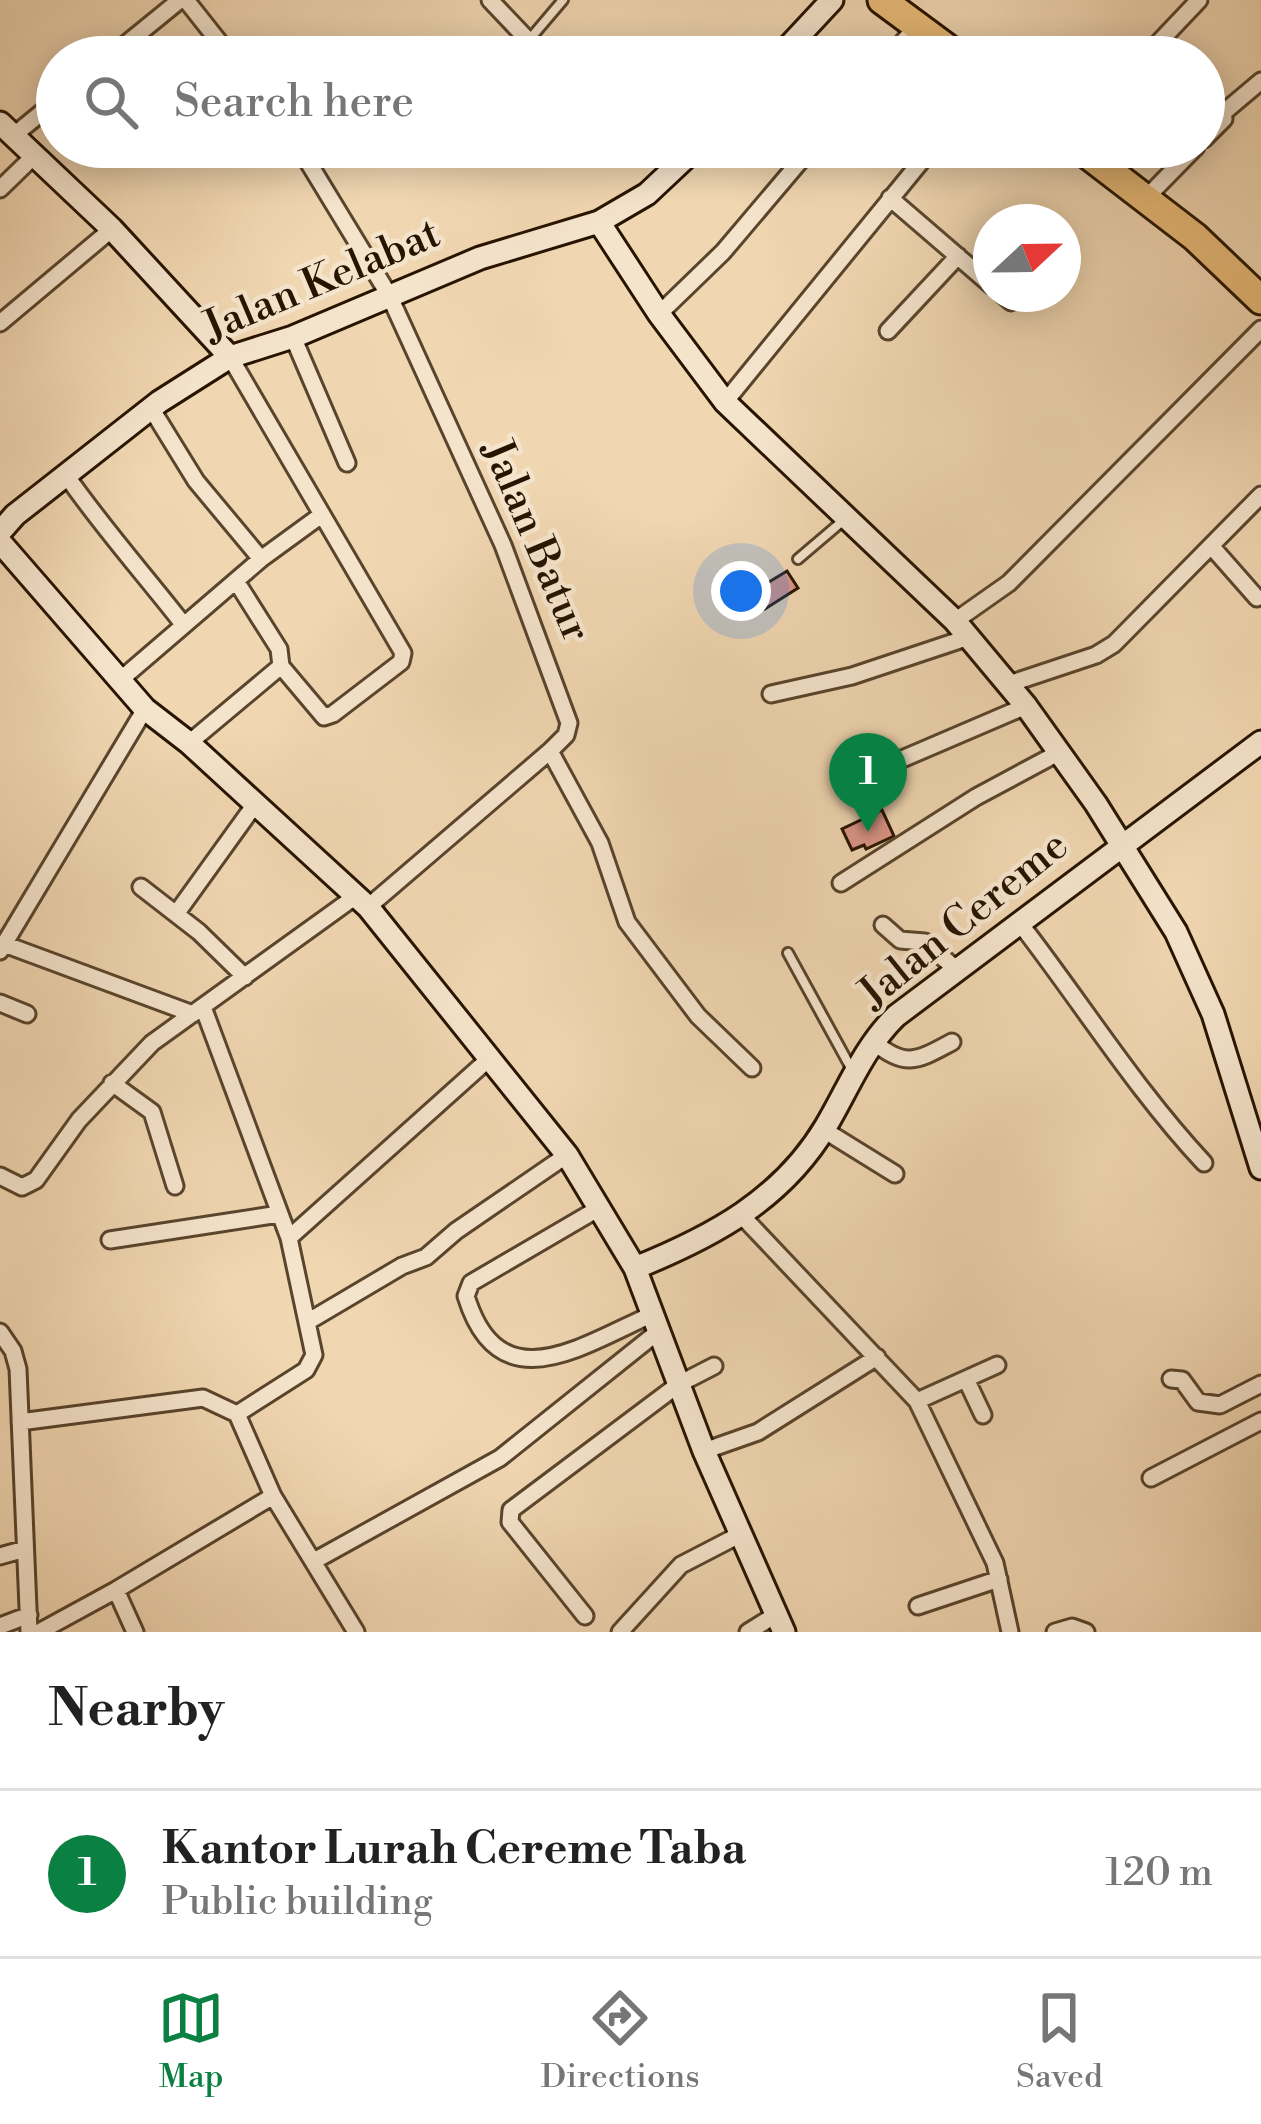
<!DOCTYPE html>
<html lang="en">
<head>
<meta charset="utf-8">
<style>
  :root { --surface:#fff; --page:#f2f2f2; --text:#222; --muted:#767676; --line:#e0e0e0; --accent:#0b8043 }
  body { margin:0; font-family:"Libre Bodoni",serif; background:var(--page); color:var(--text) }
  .compass { position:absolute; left:973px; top:204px; width:108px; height:108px; border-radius:50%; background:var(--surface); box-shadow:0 6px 30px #0003; rotate:68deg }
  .you { position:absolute; left:741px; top:591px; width:42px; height:42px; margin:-30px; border:9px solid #fff; border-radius:50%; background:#1a73e8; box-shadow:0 0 0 18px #1a73e833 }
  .badge { display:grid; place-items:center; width:78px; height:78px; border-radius:50%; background:var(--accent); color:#fff; font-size:39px; font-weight:700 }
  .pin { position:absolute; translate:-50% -99px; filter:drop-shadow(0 3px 6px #0008) }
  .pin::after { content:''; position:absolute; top:63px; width:42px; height:36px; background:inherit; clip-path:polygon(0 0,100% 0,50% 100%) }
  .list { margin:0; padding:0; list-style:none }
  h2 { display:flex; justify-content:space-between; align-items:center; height:156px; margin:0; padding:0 48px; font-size:51px }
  h2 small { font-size:39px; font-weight:400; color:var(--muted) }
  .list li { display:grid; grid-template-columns:78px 1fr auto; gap:36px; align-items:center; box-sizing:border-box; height:168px; padding:0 48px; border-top:3px solid var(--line) }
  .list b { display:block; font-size:45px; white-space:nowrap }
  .list p { margin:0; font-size:39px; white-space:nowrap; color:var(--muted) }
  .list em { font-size:39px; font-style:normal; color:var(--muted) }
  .icon { flex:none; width:66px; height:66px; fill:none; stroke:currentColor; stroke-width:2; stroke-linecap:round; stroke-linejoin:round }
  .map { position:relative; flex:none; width:1261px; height:1632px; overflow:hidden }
  .search { position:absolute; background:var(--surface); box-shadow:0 6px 30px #0003; left:36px; right:36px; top:36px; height:132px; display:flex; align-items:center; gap:30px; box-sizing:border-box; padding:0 42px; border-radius:66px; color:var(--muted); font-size:45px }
  .sheet { height:324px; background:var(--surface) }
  nav { display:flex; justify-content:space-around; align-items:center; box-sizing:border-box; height:168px; border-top:3px solid var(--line); background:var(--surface); font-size:33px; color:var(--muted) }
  nav a { display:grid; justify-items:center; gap:6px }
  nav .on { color:var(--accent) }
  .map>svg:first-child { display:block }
  .building { fill:#db9587; stroke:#271400; stroke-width:3 }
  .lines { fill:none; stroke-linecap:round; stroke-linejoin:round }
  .lane-casing { stroke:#59442c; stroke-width:14 }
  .street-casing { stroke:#59442c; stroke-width:21 }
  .secondary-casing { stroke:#271400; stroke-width:27 }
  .highway-casing { stroke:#271400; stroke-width:33 }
  .lane { stroke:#f5e4cc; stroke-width:8 }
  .street { stroke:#f5e4cc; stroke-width:15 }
  .secondary { stroke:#f5e4cc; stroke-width:21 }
  .highway { stroke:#e8bb78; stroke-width:27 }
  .labels { text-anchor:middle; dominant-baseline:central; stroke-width:9; stroke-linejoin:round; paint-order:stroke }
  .street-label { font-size:42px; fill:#271400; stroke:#f5e4cc }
</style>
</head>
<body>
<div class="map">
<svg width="1261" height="1632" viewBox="0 0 1261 1632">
  <rect width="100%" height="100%" fill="#f0d6b1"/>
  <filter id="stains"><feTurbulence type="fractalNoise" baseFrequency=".00167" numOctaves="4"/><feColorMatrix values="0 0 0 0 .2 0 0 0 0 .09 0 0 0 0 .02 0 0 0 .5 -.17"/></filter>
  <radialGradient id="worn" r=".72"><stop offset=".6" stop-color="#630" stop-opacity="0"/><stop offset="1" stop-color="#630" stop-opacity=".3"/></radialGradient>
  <path class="building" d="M787,571L798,588L765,609L754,591Z
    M882,810L894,836L866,849L864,845L852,850L842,829Z"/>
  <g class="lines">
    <defs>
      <path id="lane" d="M529,40L563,0
        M798,559L845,519
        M788,953L851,1068"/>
      <path id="street" d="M186,0L231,57
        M490,0L544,57
        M110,57L180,0
        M890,57L916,27
        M1145,57L1199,0
        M13,136L57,100
        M1204,139L1224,119L1223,113L1261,81
        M299,147L389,295L503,545L569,723L566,735L550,751L368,907
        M0,189L35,155
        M890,198L991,285
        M1145,199L1196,147
        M1002,294L1011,302
        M659,314L723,252L812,147
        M0,323L112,229
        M888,331L958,256
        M293,337L347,463
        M230,357L403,653L401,662L333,714L324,717L281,666
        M725,402L933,147
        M151,408L196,481L261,559
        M66,475C102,527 144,574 183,624
        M1213,548L1257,598
        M955,621L1009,583L1261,329
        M119,681L261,559L320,516
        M1009,684L1096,655L1114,644L1261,495
        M771,694L852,676L969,637
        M189,743L281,666L279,649L236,581
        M550,751L600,843L627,922L698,1016L752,1068
        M867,774L1026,706
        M841,883L976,797L1058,753
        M141,887L199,932L245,977
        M176,914L256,803
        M1019,922C1081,1002 1135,1089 1204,1163
        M883,925L900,940L925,942L957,970
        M4,944L193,1014
        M0,951L145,709
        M0,1003L27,1014
        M203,1007L289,1238
        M874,1042C906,1069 918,1060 952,1042
        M112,1083L152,1112L175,1186
        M824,1130L895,1174
        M0,1176L22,1187L36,1180L79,1120L152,1043L356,896
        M601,1207L471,1283L466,1296C499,1404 581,1346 653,1314
        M743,1217L917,1401L995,1563L1010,1632
        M110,1240L279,1214
        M309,1321L402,1266L426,1257L456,1231L567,1155
        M0,1332L13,1351L18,1369L29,1632
        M966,1379L983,1415
        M1171,1379L1182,1380L1198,1402L1220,1405L1261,1384
        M917,1401L997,1365
        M20,1422L203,1398L237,1414
        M704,1451L758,1432L877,1357
        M1151,1478L1261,1421
        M0,1556L25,1549
        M314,1561L500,1458L659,1331
        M116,1590L135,1632
        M918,1606L999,1579
        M585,1616L510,1522L511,1510L679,1384L714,1366
        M0,1626L29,1615
        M39,1632L116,1590L273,1496
        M356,1632L273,1496L237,1414L306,1370L314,1355L289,1238L491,1057
        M620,1632L681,1565L741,1534
        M748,1632L777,1614
        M1055,1632L1072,1627L1086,1632"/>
      <path id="secondary" d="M779,57L832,0
        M0,123L112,229L230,357
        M599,222L659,314L725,402L955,621L1026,706L1096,804L1176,932L1213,1014L1261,1168
        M0,532L15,515L159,402L230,357L293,337L480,258L599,222L647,194L697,147
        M0,542L145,709L189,743L368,907L567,1155L635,1268L704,1451L784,1632
        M635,1268C712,1237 782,1200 826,1126C848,1089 864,1047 896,1016L1261,742"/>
      <path id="highway" d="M882,0L959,57
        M1078,147L1195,237L1261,300"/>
    </defs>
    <use href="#lane" class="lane-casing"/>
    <use href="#street" class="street-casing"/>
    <use href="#secondary" class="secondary-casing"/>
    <use href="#highway" class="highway-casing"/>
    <use href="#lane" class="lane"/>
    <use href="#street" class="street"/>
    <use href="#secondary" class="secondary"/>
    <use href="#highway" class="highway"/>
  </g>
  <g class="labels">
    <g class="street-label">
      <text transform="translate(322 281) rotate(-23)">Jalan Kelabat</text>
      <text transform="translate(536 541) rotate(67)">Jalan Batur</text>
      <text transform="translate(964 920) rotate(-39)">Jalan Cereme</text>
    </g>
  </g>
  <rect width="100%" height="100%" filter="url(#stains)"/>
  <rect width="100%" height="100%" fill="url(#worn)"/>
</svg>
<svg class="compass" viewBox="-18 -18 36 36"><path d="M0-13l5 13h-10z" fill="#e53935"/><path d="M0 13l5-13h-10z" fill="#767676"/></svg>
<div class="you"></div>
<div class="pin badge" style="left:868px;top:832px">1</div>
<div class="search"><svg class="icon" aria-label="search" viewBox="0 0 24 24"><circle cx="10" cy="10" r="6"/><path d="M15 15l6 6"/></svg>Search here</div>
</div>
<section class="sheet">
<h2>Nearby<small></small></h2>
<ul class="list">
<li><span class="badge">1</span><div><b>Kantor Lurah Cereme Taba</b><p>Public building</p></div><em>120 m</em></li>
</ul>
</section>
<nav>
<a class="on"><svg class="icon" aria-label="map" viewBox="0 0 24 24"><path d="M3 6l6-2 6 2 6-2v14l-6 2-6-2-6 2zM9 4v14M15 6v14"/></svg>Map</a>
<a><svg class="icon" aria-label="directions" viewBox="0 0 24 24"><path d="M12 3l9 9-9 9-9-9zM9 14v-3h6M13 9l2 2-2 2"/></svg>Directions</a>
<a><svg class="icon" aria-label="saved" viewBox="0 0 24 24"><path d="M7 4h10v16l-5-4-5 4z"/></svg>Saved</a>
</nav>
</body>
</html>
